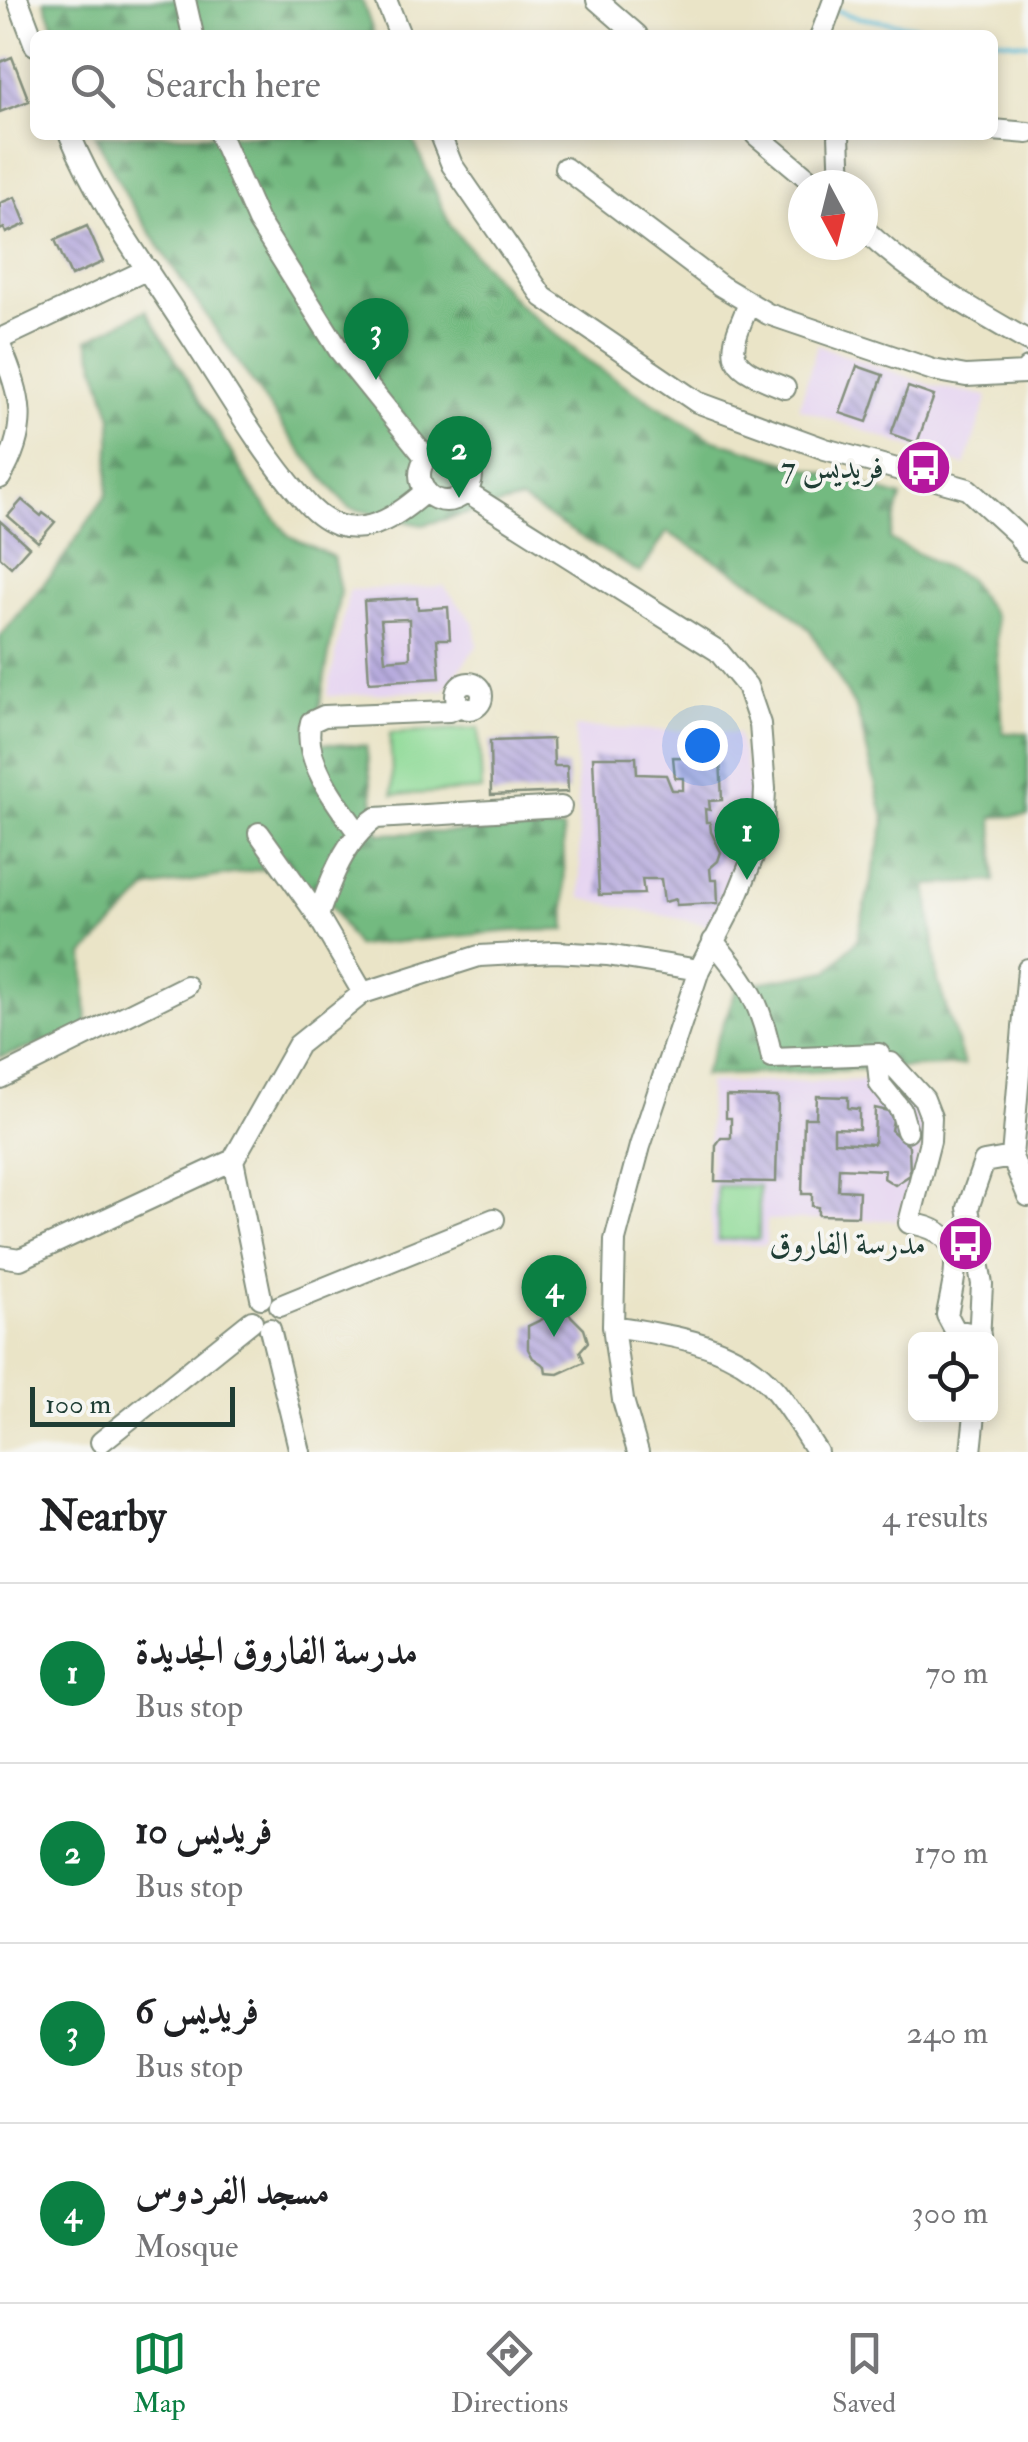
<!DOCTYPE html>
<html lang="en">
<head>
<meta charset="utf-8">
<style>
  :root { --surface:#fff; --page:#f6f6f6; --text:#202124; --muted:#757577; --line:#e0e0e0; --accent:#0b8043 }
  body { margin:0; font-family:"IM FELL Double Pica",Amiri,serif; background:var(--page); color:var(--text) }
  .controls { position:absolute; right:30px; bottom:30px; display:grid; overflow:hidden; border-radius:15px; box-shadow:0 5px 15px #0003 }
  .controls button { width:90px; height:90px; display:grid; place-items:center; padding:0; border:0; border-bottom:2px solid var(--line); background:var(--surface); color:var(--text); font:50px sans-serif }
  .compass { position:absolute; left:788px; top:170px; width:90px; height:90px; border-radius:50%; background:var(--surface); box-shadow:0 5px 15px #0003; rotate:173deg }
  .scale { position:absolute; left:30px; bottom:25px; width:205px; box-sizing:border-box; padding-left:10px; border:5px solid #1f3d34; border-top:0; font-size:28px; line-height:35px; white-space:nowrap; color:#1f3d34; -webkit-text-stroke:8px #f6f6f2; paint-order:stroke }
  .you { position:absolute; left:702px; top:745px; width:35px; height:35px; margin:-25px; border:8px solid #fff; border-radius:50%; background:#1a73e8; box-shadow:0 0 0 15px #1a73e833 }
  .badge { display:grid; place-items:center; width:65px; height:65px; border-radius:50%; background:var(--accent); color:#fff; font-size:32px; font-weight:700 }
  .pin { position:absolute; translate:-50% -82px; filter:drop-shadow(0 2px 5px #0008) }
  .pin::after { content:''; position:absolute; top:52px; width:35px; height:30px; background:inherit; clip-path:polygon(0 0,100% 0,50% 100%) }
  .list { margin:0; padding:0; list-style:none }
  h2 { display:flex; justify-content:space-between; align-items:center; height:130px; margin:0; padding:0 40px; font-size:42px }
  h2 small { font-size:32px; font-weight:400; color:var(--muted) }
  .list li { display:grid; grid-template-columns:65px 1fr auto; gap:30px; align-items:center; box-sizing:border-box; height:180px; padding:0 40px; border-top:2px solid var(--line) }
  .list b { display:block; font-size:38px; white-space:nowrap }
  .list p { margin:0; font-size:32px; white-space:nowrap; color:var(--muted) }
  .list em { font-size:32px; font-style:normal; color:var(--muted) }
  .icon { flex:none; width:55px; height:55px; fill:none; stroke:currentColor; stroke-width:2; stroke-linecap:round; stroke-linejoin:round }
  .map { position:relative; flex:none; width:1028px; height:1452px; overflow:hidden }
  .search { position:absolute; background:var(--surface); box-shadow:0 5px 15px #0003; left:30px; right:30px; top:30px; height:110px; display:flex; align-items:center; gap:25px; box-sizing:border-box; padding:0 35px; border-radius:15px; color:var(--muted); font-size:38px }
  .sheet { height:850px; background:var(--surface) }
  nav { display:flex; justify-content:space-around; align-items:center; box-sizing:border-box; height:140px; border-top:2px solid var(--line); background:var(--surface); font-size:28px; color:var(--muted) }
  nav a { display:grid; justify-items:center; gap:5px }
  nav .on { color:var(--accent) }
  .map>svg:first-child { display:block }
  .built { fill:#e5d3f1 }
  .forest { fill:url(#forest-firs); stroke:#497c5a; stroke-width:2.5 }
  .pitch { fill:#8fda97; stroke:#578c66; stroke-width:2.5 }
  .lines { fill:none; stroke-linecap:round; stroke-linejoin:round }
  .stream { stroke:#5abbd8; stroke-width:4 }
  .building { fill:url(#building-back-hatch); fill-rule:evenodd }
  .minor-casing { stroke:#84907e; stroke-width:24 }
  .minor { stroke:#fff; stroke-width:20 }
  .labels { text-anchor:middle; dominant-baseline:central; stroke-width:8; stroke-linejoin:round; paint-order:stroke }
  .poi-label { font-size:32px; fill:#1f3d34; stroke:#f6f6f2; text-anchor:end }
</style>
</head>
<body>
<div class="map">
<svg width="1028" height="1452" viewBox="0 0 1028 1452">
  <defs>
    <pattern id="forest-firs" width="22" height="20" patternUnits="userSpaceOnUse" patternTransform="scale(2.5)"><rect width="22" height="20" fill="#73ba80"/><path d="M5 1l3.5 6h-7zM16 11l3.5 6h-7z" fill="#5e986a"/></pattern>
    <pattern id="building-back-hatch" width="6" height="6" patternUnits="userSpaceOnUse" patternTransform="scale(2.5)"><rect width="6" height="6" fill="#b5a9dd"/><path d="M-1 5l2 2M0 0l6 6M5-1l2 2" fill="none" stroke="#938bb4"/></pattern>
  </defs>
  <rect width="100%" height="100%" fill="#f6f6f2"/>
  <filter id="ink" filterUnits="userSpaceOnUse"><feTurbulence type="fractalNoise" baseFrequency=".01" numOctaves="2"/><feDisplacementMap in="SourceGraphic" scale="20" xChannelSelector="R" yChannelSelector="G"/><feConvolveMatrix kernelMatrix="1 2 1 2 8 2 1 2 1" color-interpolation-filters="sRGB"/></filter>
  <filter id="wash" filterUnits="userSpaceOnUse"><feTurbulence type="fractalNoise" baseFrequency=".0048" numOctaves="4" result="noise"/><feDisplacementMap in="SourceGraphic" scale="40" xChannelSelector="R" yChannelSelector="G"/><feGaussianBlur stdDeviation="2.25" result="paint"/><feColorMatrix in="noise" values="0 0 0 0 0 0 0 0 0 0 0 0 0 0 0 0 0 1.4 0 .05"/><feComposite in="paint" operator="in"/></filter>
  <g filter="url(#wash)">
    <rect width="100%" height="100%" fill="#eae4c7"/>
    <path class="built" d="M817,345L934,386L988,396L965,466L799,408Z
      M444,586L474,623L477,646L444,690L327,696L349,590Z
      M575,727L738,733L757,811L751,840L713,926L581,898Z
      M904,1080L924,1107L923,1144L898,1220H767L766,1245H712L708,1083Z"/>
    <path class="forest" d="M44,0H362L374,35H57Z
      M95,135H411L451,227L516,302L593,365L711,439L901,497L889,539L967,578L995,617L1003,733H1028V815L993,817L995,881L927,885L938,981L964,1065L703,1076L738,986L828,971L857,940L885,822L857,710L810,630L762,588L667,532L640,573L521,500L422,525L349,508L295,444L174,269L127,197Z
      M146,310L252,488L288,535L333,557L340,592L313,743L366,746L378,834L563,829L566,930L512,931L356,946L328,901L262,869L149,888L84,955L87,1031L0,1057V637L58,566L107,494L112,417L88,340Z"/>
    <path class="pitch" d="M479,728L482,790L393,795L390,733Z
      M717,1186H759V1239L718,1240Z"/>
    <g class="lines">
      <path class="stream" d="M836,10L855,17L970,35
        M993,39L1028,44"/>
    </g>
    <g id="blocks">
      <path class="building" d="M12,57L29,101L0,112V62Z
        M15,197L26,224L6,233L4,228L0,230V203Z
        M87,226L103,262L71,276L55,240Z
        M857,366L883,375L867,422L840,413Z
        M908,387L934,396L917,443L891,434Z
        M22,500L41,516L43,513L55,522L38,542L8,516Z
        M0,521L29,547L11,567L0,557Z
        M417,598L418,609L448,607L450,639H437L440,678L369,682L364,601ZM409,619L410,658L385,660L381,620Z
        M553,739L554,766H567L568,792L491,795L490,741Z
        M593,757H636L637,774L666,775L672,790H683V778H675L673,757L720,758L722,800L709,801L710,810L705,809L706,822H710L711,832L721,852L718,861L710,868L711,880H717L718,903L676,905V899L664,902L661,879H642L644,894L599,895Z
        M726,1096L778,1097L776,1182L715,1181L716,1145L721,1138H731V1118H726Z
        M817,1096L848,1097V1108L859,1109V1129L834,1128V1142L874,1144L875,1108L888,1111L893,1120L891,1130L909,1146L910,1175L895,1185L884,1178L885,1170L839,1168L838,1190L859,1191L858,1216L818,1215V1207L812,1206V1194H802L804,1118H816Z
        M559,1311L568,1313L584,1329L588,1342L580,1351L584,1362L558,1374L546,1373L545,1366L533,1358L528,1349V1326Z"/>
    </g>
  </g>
  <g filter="url(#ink)">
    <use href="#blocks" fill-opacity="0" stroke="#84907e" stroke-width="2.5"/>
    <g class="lines">
      <defs>
        <path id="minor" d="M18,0L35,45
          M185,0L193,35
          M386,0L400,35
          M597,0L637,35
          M821,35L834,0
          M993,130L1028,133
          M70,135C98,203 144,264 184,326C222,383 256,445 301,497C310,508 323,520 337,525C371,536 402,512 426,491
          M220,135L258,221L339,350L426,458
          M440,135L452,165L543,297L697,402L825,449L968,489L1017,534L1028,551
          M756,135L816,185
          M839,135L841,185
          M565,168L721,286L768,314L933,370L966,376L1024,373L1028,368
          M863,228C912,276 969,307 1028,341
          M749,304C723,361 729,366 785,388
          M0,339L148,269
          M0,345C22,398 30,427 0,478
          M420 475a26 26 0 1 1 52 0a26 26 0 1 1-52 0Z
          M466,492L718,651L747,686L760,724L765,789L763,832L736,899L699,970L640,1146L615,1240L613,1326L623,1400L638,1452
          M456 696a13 13 0 1 1 26 0a13 13 0 1 1-26 0Z
          M357,831C337,804 301,757 311,722L324,716L449,711L461,706
          M259,833L318,916L363,993
          M318,916C330,881 345,839 376,818L561,807
          M713,941C749,984 761,1003 772,1058L879,1054L878,1064
          M0,1078L186,986
          M907,1131L901,1110L880,1084L878,1064L891,1063L924,1099L931,1117L930,1141L909,1223C970,1232 956,1268 947,1315L955,1330L980,1335
          M1012,1157L1028,969
          M0,1256L20,1259L233,1160
          M261,1298L233,1160L298,1045L363,993L479,956L555,952L607,955L699,970
          M280,1306L494,1219
          M613,1326C662,1334 714,1340 755,1371C781,1391 799,1425 817,1452
          M270,1329L300,1452
          M979,1340L982,1284L968,1208L984,1162L1012,1157L1028,1196
          M101,1442L252,1321
          M971,1452L975,1414"/>
      </defs>
      <use href="#minor" class="minor-casing"/>
      <use href="#minor" class="minor"/>
    </g>
  </g>
  <defs>
    <symbol id="bus-disc" viewBox="-11 -11 22 22"><circle r="9.5" fill="#b5179e" stroke="#f6f6f2"/><path d="M-5-6H5V4H4V6H2V4H-2V6H-4V4H-5ZM-3.5-4V0h7V-4ZM-3.5 1.2v1.5H-2V1.2ZM2 1.2v1.5H3.5V1.2Z" fill="#fff"/></symbol>
  </defs>
  <g fill-rule="evenodd">
    <use href="#bus-disc" x="892" y="436" width="63" height="63"/>
    <use href="#bus-disc" x="934" y="1212" width="63" height="63"/>
  </g>
  <g class="labels">
    <g class="poi-label">
      <text x="884" y="468">فريديس 7</text>
      <text x="926" y="1244">مدرسة الفاروق</text>
    </g>
  </g>
</svg>
<div class="controls">
<button><svg class="icon" aria-label="locate" viewBox="0 0 24 24"><circle cx="12" cy="12" r="6"/><path d="M12 2v4M12 18v4M2 12h4M18 12h4"/></svg></button>
</div>
<svg class="compass" viewBox="-18 -18 36 36"><path d="M0-13l5 13h-10z" fill="#e53935"/><path d="M0 13l5-13h-10z" fill="#757577"/></svg>
<div class="scale">100 m</div>
<div class="you"></div>
<div class="pin badge" style="left:747px;top:880px">1</div>
<div class="pin badge" style="left:459px;top:498px">2</div>
<div class="pin badge" style="left:376px;top:380px">3</div>
<div class="pin badge" style="left:554px;top:1337px">4</div>
<div class="search"><svg class="icon" aria-label="search" viewBox="0 0 24 24"><circle cx="10" cy="10" r="6"/><path d="M15 15l6 6"/></svg>Search here</div>
</div>
<section class="sheet">
<h2>Nearby<small>4 results</small></h2>
<ul class="list">
<li><span class="badge">1</span><div><b>مدرسة الفاروق الجديدة</b><p>Bus stop</p></div><em>70 m</em></li>
<li><span class="badge">2</span><div><b>فريديس 10</b><p>Bus stop</p></div><em>170 m</em></li>
<li><span class="badge">3</span><div><b>فريديس 6</b><p>Bus stop</p></div><em>240 m</em></li>
<li><span class="badge">4</span><div><b>مسجد الفردوس</b><p>Mosque</p></div><em>300 m</em></li>
</ul>
</section>
<nav>
<a class="on"><svg class="icon" aria-label="map" viewBox="0 0 24 24"><path d="M3 6l6-2 6 2 6-2v14l-6 2-6-2-6 2zM9 4v14M15 6v14"/></svg>Map</a>
<a><svg class="icon" aria-label="directions" viewBox="0 0 24 24"><path d="M12 3l9 9-9 9-9-9zM9 14v-3h6M13 9l2 2-2 2"/></svg>Directions</a>
<a><svg class="icon" aria-label="saved" viewBox="0 0 24 24"><path d="M7 4h10v16l-5-4-5 4z"/></svg>Saved</a>
</nav>
</body>
</html>
